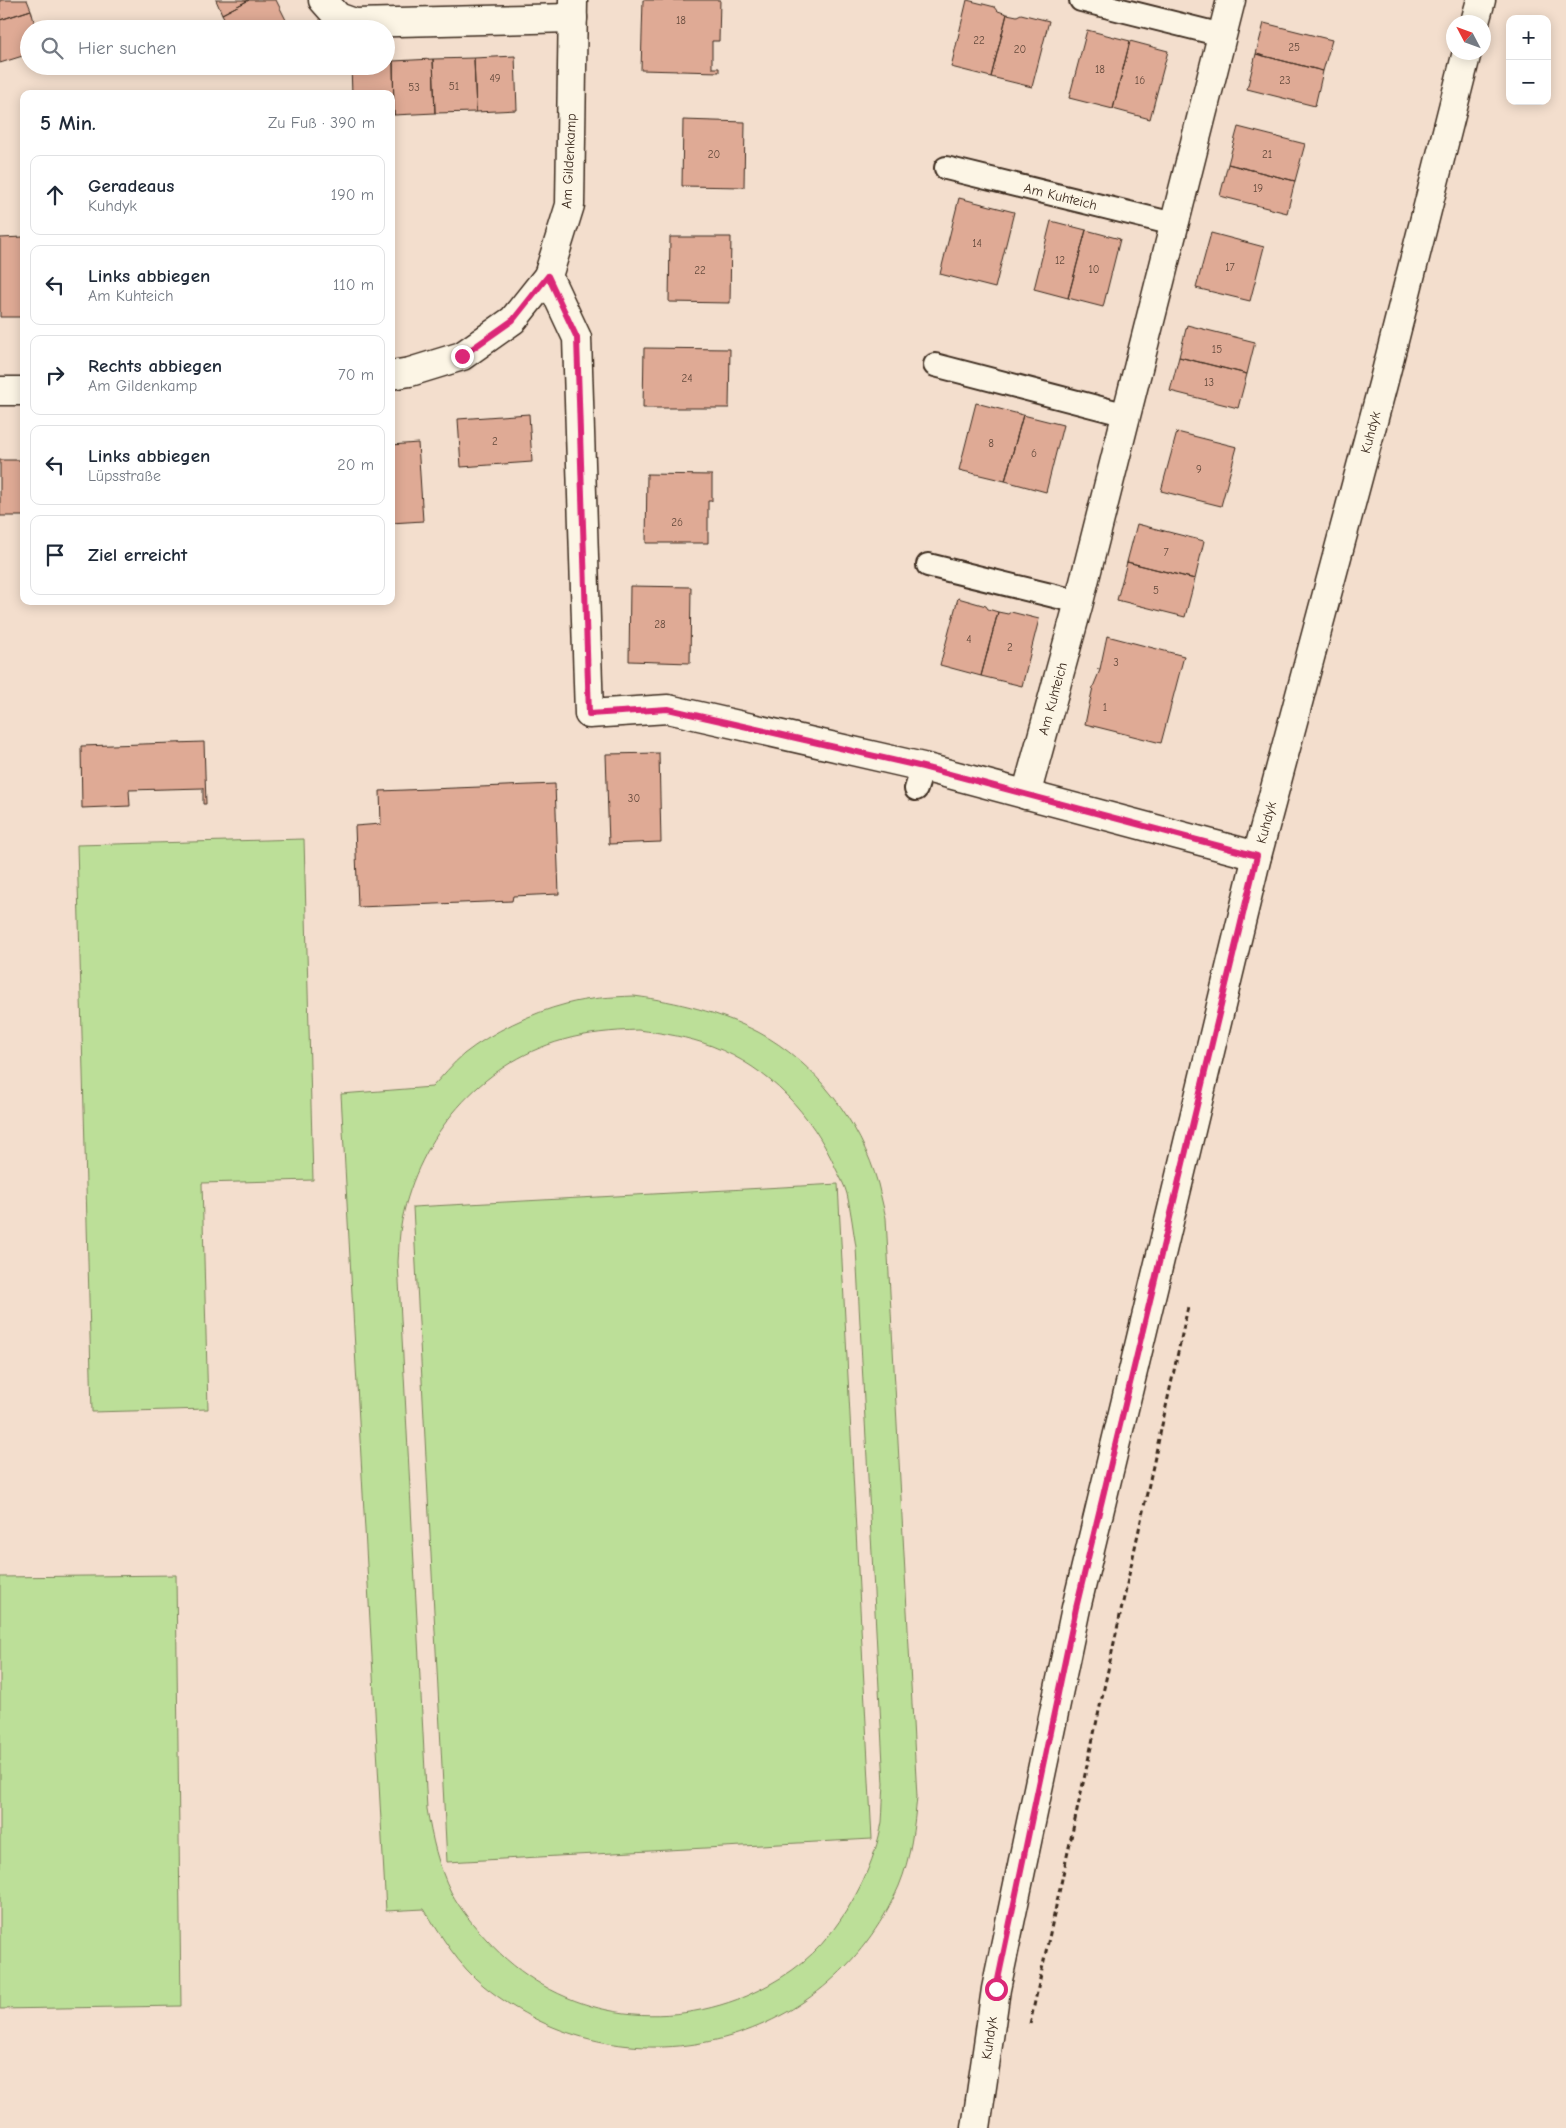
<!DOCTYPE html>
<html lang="de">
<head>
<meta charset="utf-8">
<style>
  :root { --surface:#fff; --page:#f6f6f7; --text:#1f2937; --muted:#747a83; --line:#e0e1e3 }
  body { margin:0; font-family:"Comic Neue",sans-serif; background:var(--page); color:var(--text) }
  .controls { position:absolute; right:15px; top:15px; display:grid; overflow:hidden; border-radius:10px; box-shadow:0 2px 12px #0003 }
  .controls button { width:45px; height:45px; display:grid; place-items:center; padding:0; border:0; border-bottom:1px solid var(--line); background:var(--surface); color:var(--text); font:25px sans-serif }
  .compass { position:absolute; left:1446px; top:15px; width:45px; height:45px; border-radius:50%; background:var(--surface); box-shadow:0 2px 12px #0003; rotate:311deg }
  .stop { position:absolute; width:15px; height:15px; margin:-11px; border:4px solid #db2777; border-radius:50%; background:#fff }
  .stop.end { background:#db2777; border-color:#fff; box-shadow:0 1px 5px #0008 }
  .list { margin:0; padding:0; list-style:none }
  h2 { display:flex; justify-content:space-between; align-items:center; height:65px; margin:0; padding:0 20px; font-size:21px }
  h2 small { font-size:16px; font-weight:400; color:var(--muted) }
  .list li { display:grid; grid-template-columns:32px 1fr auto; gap:15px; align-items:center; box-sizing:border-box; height:80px; margin:0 10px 10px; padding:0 10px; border:1px solid var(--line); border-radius:10px }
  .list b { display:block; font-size:19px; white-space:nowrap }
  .list p { margin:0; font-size:16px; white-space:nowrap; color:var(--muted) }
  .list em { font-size:16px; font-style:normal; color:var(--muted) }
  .icon { flex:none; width:28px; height:28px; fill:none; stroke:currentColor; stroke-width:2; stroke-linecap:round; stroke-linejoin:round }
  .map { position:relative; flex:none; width:1566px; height:2128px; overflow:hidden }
  .search { position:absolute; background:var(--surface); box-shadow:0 2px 12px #0003; left:20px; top:20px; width:375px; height:55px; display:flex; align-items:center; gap:12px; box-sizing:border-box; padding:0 18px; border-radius:28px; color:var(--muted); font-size:19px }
  .panel { position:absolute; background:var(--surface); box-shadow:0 2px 12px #0003; left:20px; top:90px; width:375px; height:515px; border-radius:10px }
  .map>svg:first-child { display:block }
  .green { fill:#bcdf98; stroke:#7c845b; fill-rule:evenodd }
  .building { fill:#dfaa95; stroke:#3b2a1e }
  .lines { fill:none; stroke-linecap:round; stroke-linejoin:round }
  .service-casing { stroke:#3b2a1e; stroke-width:26 }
  .minor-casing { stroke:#3b2a1e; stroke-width:31 }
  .secondary-casing { stroke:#3b2a1e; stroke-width:31 }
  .path { stroke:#3b2a1e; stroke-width:3; stroke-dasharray:5 4; stroke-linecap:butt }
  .service { stroke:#fcf5e5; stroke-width:22 }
  .minor { stroke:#fcf5e5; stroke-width:28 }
  .secondary { stroke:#fcf5e5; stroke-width:28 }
  .route { stroke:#db2777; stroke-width:6 }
  .labels { text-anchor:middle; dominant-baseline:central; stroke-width:4; stroke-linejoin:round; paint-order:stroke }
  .number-label { font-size:11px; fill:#644a3c }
  .street-label { font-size:14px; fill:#3b2a1e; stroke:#fcf5e5 }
</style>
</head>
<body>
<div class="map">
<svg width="1566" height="2128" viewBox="0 0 1566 2128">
  <rect width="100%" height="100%" fill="#f3decd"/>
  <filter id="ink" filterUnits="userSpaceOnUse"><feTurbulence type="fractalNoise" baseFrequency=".02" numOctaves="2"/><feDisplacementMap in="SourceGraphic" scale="10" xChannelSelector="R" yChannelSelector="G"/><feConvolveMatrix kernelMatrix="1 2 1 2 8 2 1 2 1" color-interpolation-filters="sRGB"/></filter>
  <g filter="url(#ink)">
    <path class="green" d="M304,839L313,1180L202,1183L208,1409L92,1412L77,845Z
      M634,996C678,1002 719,1012 758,1032C815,1062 861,1123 878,1184C881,1195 883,1207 886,1218L917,1797C914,1827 911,1857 899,1886C827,2051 623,2098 484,1986C458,1965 442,1937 424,1909L386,1911L341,1094L432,1087C442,1077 452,1064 464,1054C492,1032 531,1013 566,1004C588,998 611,997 634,996ZM638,1030C663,1033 688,1037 712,1046C769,1068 812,1114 836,1169C840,1177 845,1186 847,1194C851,1211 853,1229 856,1247L884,1784C883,1796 883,1809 882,1822C875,1862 855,1902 830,1934C809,1962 778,1982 746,1996C654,2034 554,2014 487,1940C474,1926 460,1909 451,1892C438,1866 432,1838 427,1809L398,1262C399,1248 399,1233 402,1220C419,1137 480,1063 563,1040C587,1033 612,1031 638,1030Z
      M838,1184L872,1839L447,1862L413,1207Z
      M176,1575L181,2006L0,2009V1577Z"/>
    <path class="building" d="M0,0H27L31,10L0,20Z
      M216,0H249L222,14Z
      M249,0H276L289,26L284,29H230L222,14Z
      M643,0H720L719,41H712V68H719V72L641,70Z
      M967,0L995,7L998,11L1007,14L991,77L951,67Z
      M31,10L36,29H29V54L0,63V20Z
      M1007,14L1017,16L1021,14L1049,21L1032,87L991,77Z
      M1264,23L1332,40L1323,71L1256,54Z
      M1087,30L1130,41L1113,109L1069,98Z
      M1130,41L1168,51L1150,119L1113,109Z
      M1256,54L1323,71L1315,106L1247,89Z
      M515,56L517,110L476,112L474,58Z
      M474,58L476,112L435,113L433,59Z
      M433,59L435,113L394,115L393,61Z
      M386,61H393L394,115H391V94H352L351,66H386Z
      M683,120L745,122L744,187L682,186Z
      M1238,127L1305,144L1295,181L1228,164Z
      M1228,164L1295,181L1287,213L1220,196Z
      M959,198L1014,212L995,288L940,274Z
      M1051,221L1086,230L1068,298L1034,289Z
      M1086,230L1120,239L1103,307L1068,298Z
      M1211,233L1264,247L1250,301L1196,288Z
      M24,237V317H0V238Z
      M670,237H731L730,303L669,302Z
      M1187,325L1255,342L1247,374L1179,357Z
      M644,348L730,349L729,408H643Z
      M1179,357L1247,374L1238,408L1170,391Z
      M976,403L1023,415L1005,481L959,470Z
      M529,414L532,462L461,467L458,419Z
      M1023,415L1063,425L1046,492L1005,481Z
      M1177,432L1237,447L1221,506L1161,491Z
      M418,443L423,521L391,523V445Z
      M0,460H24V516H0Z
      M647,474L712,475V501H708V543H646Z
      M1137,524L1204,541L1195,579L1127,562Z
      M1127,562L1195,579L1185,617L1117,600Z
      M630,586L691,587L690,663L629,661Z
      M958,598L986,606L988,609L998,612L981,676L940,665Z
      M998,612L1008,614L1011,612L1039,619L1022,686L981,676Z
      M1107,636L1184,656L1161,743L1085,724L1093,687L1100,670L1097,669H1100Z
      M204,742L206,804H203V788L129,790L130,806L82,808L81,746Z
      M659,753L661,842L609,844L606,754Z
      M555,784L559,894L513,896L512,901L358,907L355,826L381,824L380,791Z"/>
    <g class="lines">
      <defs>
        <g id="service">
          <path d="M1081,0L1222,35"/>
          <path id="s1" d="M946,168L1174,224"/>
          <path d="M935,365L1127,415"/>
          <path d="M928,565L1079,602"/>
          <path d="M916,789L923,767"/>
        </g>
        <g id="minor">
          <path d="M323,0L338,17L355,23L573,18"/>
          <path d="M573,0L570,205L548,276L577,338L589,714L668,709L923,767L1257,856"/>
          <path d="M391,375L410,372L462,356L513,320L548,276"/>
          <path d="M0,391H24"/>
          <path id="s2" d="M1026,795L1079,602L1231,0"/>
        </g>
        <g id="secondary">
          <path d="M1475,22L1481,0"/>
          <path id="s3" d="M976,2128L996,1989L1076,1608L1257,856L1383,384L1467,52"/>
        </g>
      </defs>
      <use href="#service" class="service-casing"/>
      <use href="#minor" class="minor-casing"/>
      <use href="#secondary" class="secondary-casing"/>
      <path class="path" d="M1030,2024L1188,1307"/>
      <use href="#service" class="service"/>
      <use href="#minor" class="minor"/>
      <use href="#secondary" class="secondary"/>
    </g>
  </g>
  <g class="lines" filter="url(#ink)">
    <path class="route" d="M462,356L513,320L548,276L577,338L589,714L668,709L923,767L1257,856L1076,1608L996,1989"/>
  </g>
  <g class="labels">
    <g class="number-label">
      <text x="681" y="20">18</text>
      <text x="979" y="40">22</text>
      <text x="1294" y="47">25</text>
      <text x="1020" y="49">20</text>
      <text x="1100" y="69">18</text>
      <text x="495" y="78">49</text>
      <text x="1140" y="80">16</text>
      <text x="1285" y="80">23</text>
      <text x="454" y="86">51</text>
      <text x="414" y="87">53</text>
      <text x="714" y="154">20</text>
      <text x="1267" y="154">21</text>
      <text x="1258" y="188">19</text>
      <text x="977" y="243">14</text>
      <text x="1060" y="260">12</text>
      <text x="1230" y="267">17</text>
      <text x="1094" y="269">10</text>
      <text x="700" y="270">22</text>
      <text x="1217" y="349">15</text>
      <text x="687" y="378">24</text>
      <text x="1209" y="382">13</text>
      <text x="495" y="441">2</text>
      <text x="991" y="443">8</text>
      <text x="1034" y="453">6</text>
      <text x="1199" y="469">9</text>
      <text x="677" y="522">26</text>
      <text x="1166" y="552">7</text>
      <text x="1156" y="590">5</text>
      <text x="660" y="624">28</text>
      <text x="969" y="639">4</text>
      <text x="1010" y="647">2</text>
      <text x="1116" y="662">3</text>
      <text x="1105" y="707">1</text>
      <text x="634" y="798">30</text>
    </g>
    <g class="street-label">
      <text transform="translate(569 161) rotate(-87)">Am Gildenkamp</text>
      <text stroke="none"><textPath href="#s1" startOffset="118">Am Kuhteich</textPath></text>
      <text stroke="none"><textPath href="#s3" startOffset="1742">Kuhdyk</textPath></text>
      <text stroke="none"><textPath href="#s2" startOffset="100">Am Kuhteich</textPath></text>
      <text stroke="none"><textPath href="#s3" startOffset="1338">Kuhdyk</textPath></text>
      <text stroke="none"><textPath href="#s3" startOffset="91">Kuhdyk</textPath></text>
    </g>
  </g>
</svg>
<div class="controls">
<button>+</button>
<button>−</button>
</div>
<svg class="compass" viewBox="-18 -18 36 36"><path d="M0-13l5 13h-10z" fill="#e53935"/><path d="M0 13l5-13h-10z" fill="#747a83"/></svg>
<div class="stop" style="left:996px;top:1989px"></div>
<div class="stop end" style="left:462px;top:356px"></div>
<div class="search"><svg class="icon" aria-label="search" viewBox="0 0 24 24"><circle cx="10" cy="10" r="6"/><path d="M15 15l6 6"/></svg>Hier suchen</div>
<section class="panel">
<h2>5 Min.<small>Zu Fuß · 390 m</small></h2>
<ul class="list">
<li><svg class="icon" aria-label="ahead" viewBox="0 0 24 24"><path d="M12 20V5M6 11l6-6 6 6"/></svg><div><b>Geradeaus</b><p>Kuhdyk</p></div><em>190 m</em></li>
<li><svg class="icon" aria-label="left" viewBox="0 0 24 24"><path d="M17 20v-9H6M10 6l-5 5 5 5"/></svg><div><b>Links abbiegen</b><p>Am Kuhteich</p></div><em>110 m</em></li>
<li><svg class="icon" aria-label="right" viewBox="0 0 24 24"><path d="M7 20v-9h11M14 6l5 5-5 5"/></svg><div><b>Rechts abbiegen</b><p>Am Gildenkamp</p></div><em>70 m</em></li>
<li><svg class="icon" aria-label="left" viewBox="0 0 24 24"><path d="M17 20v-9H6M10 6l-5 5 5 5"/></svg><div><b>Links abbiegen</b><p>Lüpsstraße</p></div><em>20 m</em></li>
<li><svg class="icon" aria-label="arrive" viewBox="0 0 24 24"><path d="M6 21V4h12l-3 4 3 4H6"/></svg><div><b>Ziel erreicht</b></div></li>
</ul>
</section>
</div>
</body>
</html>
